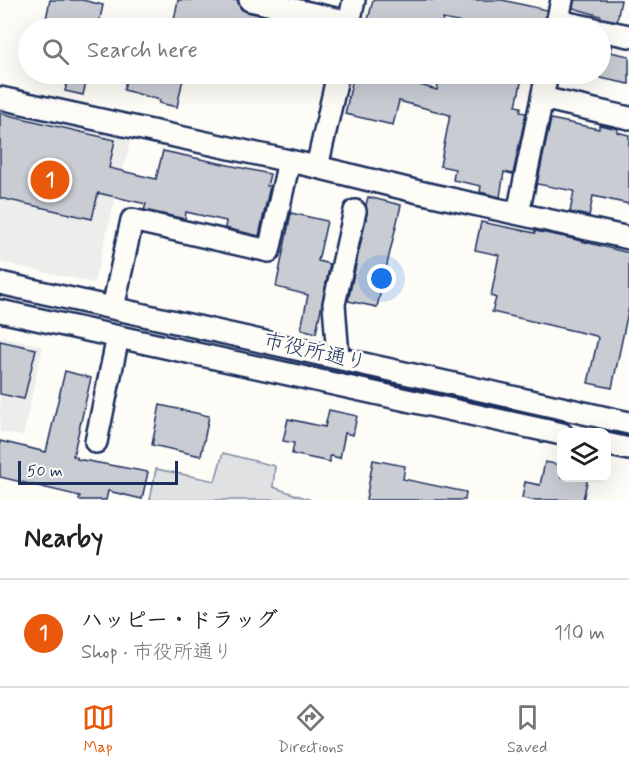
<!DOCTYPE html>
<html lang="en">
<head>
<meta charset="utf-8">
<style>
  :root { --surface:#fff; --page:#f2f2f2; --text:#222; --muted:#767676; --line:#e0e0e0; --accent:#ea580c }
  body { margin:0; font-family:Mynerve,"Klee One",sans-serif; background:var(--page); color:var(--text) }
  .controls { position:absolute; right:18px; bottom:18px; display:grid; overflow:hidden; border-radius:12px; box-shadow:0 6px 24px #0002 }
  .controls button { width:54px; height:54px; display:grid; place-items:center; padding:0; border:0; border-bottom:2px solid var(--line); background:var(--surface); color:var(--text); font:30px sans-serif }
  .scale { position:absolute; left:18px; bottom:15px; width:160px; box-sizing:border-box; padding-left:6px; border:3px solid #1b2f5e; border-top:0; font-size:16px; line-height:21px; white-space:nowrap; color:#1b2f5e; -webkit-text-stroke:4px #fdfcf7; paint-order:stroke }
  .you { position:absolute; left:382px; top:279px; width:21px; height:21px; margin:-15px; border:4px solid #fff; border-radius:50%; background:#1a73e8; box-shadow:0 0 0 9px #1a73e833 }
  .badge { display:grid; place-items:center; width:39px; height:39px; border-radius:50%; background:var(--accent); color:#fff; font-size:20px; font-weight:700 }
  .pin { position:absolute; translate:-50% -50%; border:3px solid #fff; box-shadow:0 2px 6px #0006 }
  .list { margin:0; padding:0; list-style:none }
  h2 { display:flex; justify-content:space-between; align-items:center; height:78px; margin:0; padding:0 24px; font-size:26px }
  h2 small { font-size:20px; font-weight:400; color:var(--muted) }
  .list li { display:grid; grid-template-columns:39px 1fr auto; gap:18px; align-items:center; box-sizing:border-box; height:108px; padding:0 24px; border-top:2px solid var(--line) }
  .list b { display:block; font-size:22px; white-space:nowrap }
  .list p { margin:0; font-size:20px; white-space:nowrap; color:var(--muted) }
  .list em { font-size:20px; font-style:normal; color:var(--muted) }
  .icon { flex:none; width:33px; height:33px; fill:none; stroke:currentColor; stroke-width:2; stroke-linecap:round; stroke-linejoin:round }
  .map { position:relative; flex:none; width:629px; height:500px; overflow:hidden }
  .search { position:absolute; background:var(--surface); box-shadow:0 6px 24px #0002; left:18px; right:18px; top:18px; height:66px; display:flex; align-items:center; gap:15px; box-sizing:border-box; padding:0 21px; border-radius:33px; color:var(--muted); font-size:22px }
  .sheet { height:186px; background:var(--surface) }
  nav { display:flex; justify-content:space-around; align-items:center; box-sizing:border-box; height:84px; border-top:2px solid var(--line); background:var(--surface); font-size:16px; color:var(--muted) }
  nav a { display:grid; justify-items:center; gap:3px }
  nav .on { color:var(--accent) }
  .map>svg:first-child { display:block }
  .built { fill:#edeeec }
  .green { fill:#e0e1e3; stroke:#7e88a0; stroke-width:1.5 }
  .building { fill:#c9ccd3; stroke:#1b2f5e; stroke-width:1.5 }
  .lines { fill:none; stroke-linecap:round; stroke-linejoin:round }
  .minor-casing { stroke:#1b2f5e; stroke-width:26 }
  .minor { stroke:#fdfcf7; stroke-width:21 }
  .labels { text-anchor:middle; dominant-baseline:central; stroke-width:5; stroke-linejoin:round; paint-order:stroke }
  .street-label { font-size:21px; fill:#1b2f5e; stroke:#fdfcf7 }
</style>
</head>
<body>
<div class="map">
<svg width="629" height="500" viewBox="0 0 629 500">
  <rect width="100%" height="100%" fill="#fdfcf7"/>
  <filter id="ink" filterUnits="userSpaceOnUse"><feTurbulence type="fractalNoise" baseFrequency=".0167" numOctaves="2"/><feDisplacementMap in="SourceGraphic" scale="12" xChannelSelector="R" yChannelSelector="G"/><feConvolveMatrix kernelMatrix="1 2 1 2 8 2 1 2 1" color-interpolation-filters="sRGB"/></filter>
  <g filter="url(#ink)">
    <path class="built" d="M0,108L131,138L94,283L0,262Z
      M0,336L43,346L23,436L0,432Z"/>
    <path class="green" d="M223,453L275,466L273,487L311,500H150L156,469L215,481Z"/>
    <path class="building" d="M50,0H82L103,5L98,28H44Z
      M178,0H238L241,9L247,12L319,28H230L210,24L209,27L174,20Z
      M373,0H502L547,10L543,28H488L443,19L440,28H413L398,25L397,28H366Z
      M574,0H621L617,21L601,18V16L573,8Z
      M600,43L612,45L610,52L629,56V84L600,78Z
      M69,74H88L83,95L65,91Z
      M127,74H184L177,107L159,103L160,100L124,90Z
      M354,74L378,79L379,74H383L437,90L439,74H523L516,106L521,107L520,112L526,113L513,174L504,172L500,197L480,192L481,186L453,180L455,169L440,166L450,115L399,101L393,125L345,114Z
      M0,113L115,140L109,168L156,179L163,151L270,174L267,186H270L259,236L225,228L226,221L186,212L185,219L144,210L146,204L98,193L92,219L0,198Z
      M551,119L599,129V125L618,129L617,132L629,135V204L593,196L589,216L570,212L574,191L537,184Z
      M368,197L401,205L377,307L348,301L367,214L366,205Z
      M291,213L327,221L318,261L330,264L316,333L301,329L308,295L276,287Z
      M481,222L535,233V231L565,237L629,253V307L612,388L588,383L598,338L596,336L492,312L496,298L491,296L499,255L475,250Z
      M0,341L36,349L24,399L0,394Z
      M65,371L91,378L73,456L77,457V459L148,472L142,499L108,491L106,500H79L80,496L0,477V441L46,452Z
      M160,405L209,416L201,456L152,445Z
      M329,410L357,416L353,435L345,433L340,458L330,456V462L292,454L294,443L283,441L288,419L325,427Z
      M373,460L405,466L403,479L466,492L465,500H366Z
      M545,462L561,465V477H588L583,500H532L522,498L525,482L540,485Z"/>
    <g class="lines">
      <defs>
        <path id="minor" d="M250,0L349,22
          M558,21L592,28
          M348,28L354,0
          M556,28L562,0
          M600,30L629,36
          M0,98L317,167L419,192L629,238
          M542,98L629,118
          M317,167L338,74
          M518,213L547,74
          M0,283L629,423
          M113,308L132,220L269,251L289,161
          M0,311L562,434
          M338,357L334,304L355,211
          M96,442L118,337
          M606,444L629,449"/>
      </defs>
      <use href="#minor" class="minor-casing"/>
      <use href="#minor" class="minor"/>
    </g>
  </g>
  <g class="labels">
    <g class="street-label">
      <text transform="translate(315 352) rotate(13)">市役所通り</text>
    </g>
  </g>
</svg>
<div class="controls">
<button><svg class="icon" aria-label="layers" viewBox="0 0 24 24"><path d="M12 4l9 5-9 5-9-5zM3 14l9 5 9-5"/></svg></button>
</div>
<div class="scale">50 m</div>
<div class="you"></div>
<div class="pin badge" style="left:50px;top:180px">1</div>
<div class="search"><svg class="icon" aria-label="search" viewBox="0 0 24 24"><circle cx="10" cy="10" r="6"/><path d="M15 15l6 6"/></svg>Search here</div>
</div>
<section class="sheet">
<h2>Nearby<small></small></h2>
<ul class="list">
<li><span class="badge">1</span><div><b>ハッピー・ドラッグ</b><p>Shop · 市役所通り</p></div><em>110 m</em></li>
</ul>
</section>
<nav>
<a class="on"><svg class="icon" aria-label="map" viewBox="0 0 24 24"><path d="M3 6l6-2 6 2 6-2v14l-6 2-6-2-6 2zM9 4v14M15 6v14"/></svg>Map</a>
<a><svg class="icon" aria-label="directions" viewBox="0 0 24 24"><path d="M12 3l9 9-9 9-9-9zM9 14v-3h6M13 9l2 2-2 2"/></svg>Directions</a>
<a><svg class="icon" aria-label="saved" viewBox="0 0 24 24"><path d="M7 4h10v16l-5-4-5 4z"/></svg>Saved</a>
</nav>
</body>
</html>
